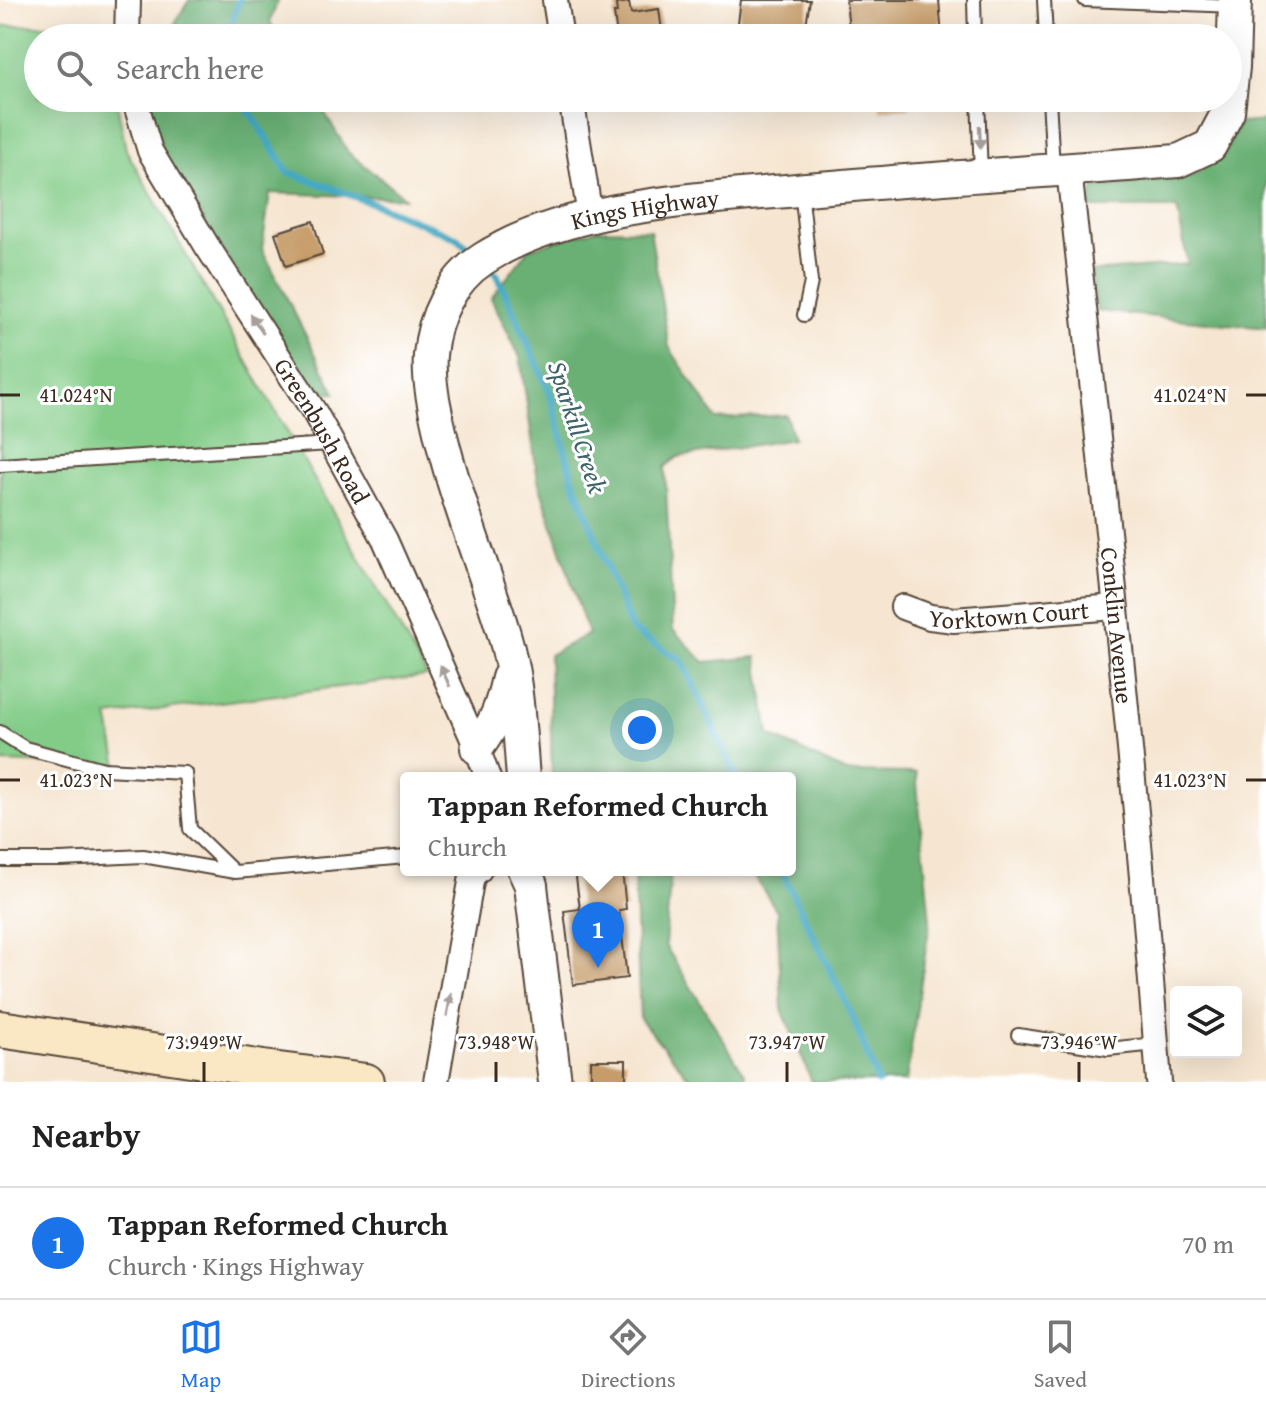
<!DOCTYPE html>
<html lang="en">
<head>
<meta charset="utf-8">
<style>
  :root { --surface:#fff; --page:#f6f6f6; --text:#222; --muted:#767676; --line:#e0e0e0; --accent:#1a73e8 }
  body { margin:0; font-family:"Gentium Book Plus",serif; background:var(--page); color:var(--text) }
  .controls { position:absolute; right:24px; bottom:24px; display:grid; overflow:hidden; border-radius:8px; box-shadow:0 8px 32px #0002 }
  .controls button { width:72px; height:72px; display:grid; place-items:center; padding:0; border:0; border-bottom:2px solid var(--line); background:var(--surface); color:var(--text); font:40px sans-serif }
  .you { position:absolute; left:642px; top:730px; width:28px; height:28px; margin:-20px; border:6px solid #fff; border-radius:50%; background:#1a73e8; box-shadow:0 0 0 12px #1a73e833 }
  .badge { display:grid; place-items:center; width:52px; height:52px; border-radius:50%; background:var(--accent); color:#fff; font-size:26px; font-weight:700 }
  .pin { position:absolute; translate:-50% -66px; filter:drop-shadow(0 2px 4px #0008) }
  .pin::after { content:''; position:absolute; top:42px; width:28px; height:24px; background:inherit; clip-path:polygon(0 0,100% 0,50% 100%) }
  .popup { position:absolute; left:400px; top:772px; width:396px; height:104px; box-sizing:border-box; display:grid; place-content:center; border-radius:8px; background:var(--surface); filter:drop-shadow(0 2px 6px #0005); font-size:26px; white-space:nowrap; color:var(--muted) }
  .popup b { font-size:30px; color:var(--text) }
  .popup::after { content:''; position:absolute; left:50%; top:100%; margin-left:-16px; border:16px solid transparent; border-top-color:var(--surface) }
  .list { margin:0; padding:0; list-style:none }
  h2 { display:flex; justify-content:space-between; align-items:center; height:104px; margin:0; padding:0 32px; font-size:34px }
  h2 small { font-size:26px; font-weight:400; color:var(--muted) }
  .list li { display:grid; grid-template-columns:52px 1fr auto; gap:24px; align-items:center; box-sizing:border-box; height:112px; padding:0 32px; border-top:2px solid var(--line) }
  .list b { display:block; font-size:30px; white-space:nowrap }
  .list p { margin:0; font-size:26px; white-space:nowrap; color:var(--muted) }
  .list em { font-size:26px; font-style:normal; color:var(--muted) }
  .icon { flex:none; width:44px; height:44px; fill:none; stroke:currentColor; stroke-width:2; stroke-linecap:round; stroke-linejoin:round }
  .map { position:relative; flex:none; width:1266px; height:1082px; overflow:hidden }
  .search { position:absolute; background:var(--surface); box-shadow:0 8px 32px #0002; left:24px; right:24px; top:24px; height:88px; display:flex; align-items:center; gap:20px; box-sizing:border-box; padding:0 28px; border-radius:44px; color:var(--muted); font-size:30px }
  .sheet { height:216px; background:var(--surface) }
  nav { display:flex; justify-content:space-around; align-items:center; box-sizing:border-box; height:112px; border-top:2px solid var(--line); background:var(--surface); font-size:22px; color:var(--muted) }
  nav a { display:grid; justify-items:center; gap:4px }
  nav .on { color:var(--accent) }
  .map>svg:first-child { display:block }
  .green { fill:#83cc88; stroke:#5f7b53; stroke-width:2 }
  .forest { fill:#6ab074; stroke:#526d49; stroke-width:2 }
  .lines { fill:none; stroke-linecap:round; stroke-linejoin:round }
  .stream { stroke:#44a9c4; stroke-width:7 }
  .building { fill:#c69c69 }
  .service-casing { stroke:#574639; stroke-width:16 }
  .minor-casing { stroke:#574639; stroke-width:28 }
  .tertiary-casing { stroke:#574639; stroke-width:36 }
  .secondary-casing { stroke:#574639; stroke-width:40 }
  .service { stroke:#fff; stroke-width:12 }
  .minor { stroke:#fff; stroke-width:24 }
  .tertiary { stroke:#fff; stroke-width:32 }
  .secondary { stroke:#fae7c3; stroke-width:36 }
  .oneway { fill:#a79f9a }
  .ticks { fill:none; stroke:#3b2a1e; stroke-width:3 }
  .labels { text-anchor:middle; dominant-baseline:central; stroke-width:6; stroke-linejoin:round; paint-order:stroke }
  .street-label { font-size:24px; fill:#3b2a1e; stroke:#fff }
  .water-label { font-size:26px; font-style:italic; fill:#3f6369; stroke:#fff }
  .ticks-label { font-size:20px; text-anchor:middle; fill:#3b2a1e; stroke:#fff; stroke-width:6; stroke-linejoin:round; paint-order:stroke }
</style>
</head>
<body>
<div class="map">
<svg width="1266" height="1082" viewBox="0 0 1266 1082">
  <rect width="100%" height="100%" fill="#fff"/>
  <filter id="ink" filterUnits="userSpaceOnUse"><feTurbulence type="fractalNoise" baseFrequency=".0125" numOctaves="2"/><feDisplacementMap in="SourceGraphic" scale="16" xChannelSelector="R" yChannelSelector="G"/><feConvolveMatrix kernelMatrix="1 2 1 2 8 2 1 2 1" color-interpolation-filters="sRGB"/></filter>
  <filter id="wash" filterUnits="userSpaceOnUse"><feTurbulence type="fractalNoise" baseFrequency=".006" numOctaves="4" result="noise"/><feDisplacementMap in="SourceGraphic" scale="32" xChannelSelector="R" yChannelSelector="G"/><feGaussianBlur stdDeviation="1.8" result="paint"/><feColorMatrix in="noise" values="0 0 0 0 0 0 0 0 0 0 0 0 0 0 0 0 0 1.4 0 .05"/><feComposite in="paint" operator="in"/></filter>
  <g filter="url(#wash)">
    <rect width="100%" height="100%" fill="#f6e6d1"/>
    <path class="green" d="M107,24L109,38H38V98H116L126,150L427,676L108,716L118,766L0,762V26Z"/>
    <path class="forest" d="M189,0H278L270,22L280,38H166Z
      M148,98H316L348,152L405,198L270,193L262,249L335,393L311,394L163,153Z
      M1266,121V328L1097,311L1091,272L1188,264L1177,208H1089L1094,188L1193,176L1226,151L1240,123Z
      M598,229L650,230L669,347L716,419L786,415L793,439L678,457L665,467L673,630L704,662L757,657L769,735L846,772L916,773L930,921L906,1082H812L782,1009L777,911L750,870H790V778H552L549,655L588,634L538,480L520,357L491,298L530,248Z
      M634,870H671L665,945L745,1075V1082H693L640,1019Z"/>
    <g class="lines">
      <path class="stream" d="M229,38L228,35L239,0
        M241,98L288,172L372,203L457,238L475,255
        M487,266L497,275L550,393L572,477L632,630L682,661L737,778
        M781,870L851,1013L878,1082"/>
    </g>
    <g id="blocks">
      <path class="building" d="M741,0H810L804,38H736Z
        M846,0H939L942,38H850Z
        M629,2L631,13L659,9L662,31L617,38L614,13H617L616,4Z
        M879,98H909L910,108L880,111Z
        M313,221L323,254L286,266L275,233Z
        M575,870H622L626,909L619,910L627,978L573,985L564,911L580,909Z
        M591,1060H626V1082H591Z"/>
    </g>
  </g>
  <g filter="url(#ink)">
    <use href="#blocks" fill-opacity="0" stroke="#574639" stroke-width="2"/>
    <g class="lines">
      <defs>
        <path id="service" d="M974,0L975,38
          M1044,0L1046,38
          M1085,0L1235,6
          M978,98L981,175
          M1049,98L1053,168
          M801,190L811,282L804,315
          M0,465L330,444
          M0,732L25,748L104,769L185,773L190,829L233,871
          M0,860H61L143,856L235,872L406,857
          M1018,1035L1108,1049L1156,1044"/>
        <g id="minor">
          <path d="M555,0L561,38"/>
          <path d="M127,38L128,0"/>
          <path id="s1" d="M134,98L150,151L207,246L315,413L385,540L477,748L488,778"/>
          <path d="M571,98L590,216"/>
          <path id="s2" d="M1069,170C1102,474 1136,777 1159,1082"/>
          <path id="s3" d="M903,607L930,617L954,620L1115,607"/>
          <path d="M436,1082L472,876L479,870"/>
        </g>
        <g id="tertiary">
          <path d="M477,748C496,722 501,709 508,678"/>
          <path id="s4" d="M523,778C519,730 518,680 504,634C484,568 457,503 441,436C435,410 428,382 430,355C433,318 451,280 483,259C570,203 705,199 807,189C930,178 1054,171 1178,161L1210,146L1228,112L1233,67L1235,0"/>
          <path d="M524,870L531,885L533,903L555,1082"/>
        </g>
        <path id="secondary" d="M0,1029L263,1069L366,1082"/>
      </defs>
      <use href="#service" class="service-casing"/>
      <use href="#minor" class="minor-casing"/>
      <use href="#tertiary" class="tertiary-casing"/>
      <use href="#secondary" class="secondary-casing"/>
      <use href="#service" class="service"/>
      <use href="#minor" class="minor"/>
      <use href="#tertiary" class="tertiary"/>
      <use href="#secondary" class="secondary"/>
    </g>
    <defs><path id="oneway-solid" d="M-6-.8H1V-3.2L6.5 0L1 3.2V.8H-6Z" transform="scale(2)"/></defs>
    <g class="oneway">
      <use href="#oneway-solid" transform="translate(980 137) rotate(87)"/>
      <use href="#oneway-solid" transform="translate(257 324) rotate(-123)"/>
      <use href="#oneway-solid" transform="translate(445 676) rotate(-114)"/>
      <use href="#oneway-solid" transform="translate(449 1005) rotate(-80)"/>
    </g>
  </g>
  <path class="ticks" d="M0,395H20M1246,395H1266M0,780H20M1246,780H1266M204,1062V1082M496,1062V1082M787,1062V1082M1079,1062V1082"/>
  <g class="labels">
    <g class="street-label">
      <text stroke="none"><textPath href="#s4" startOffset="720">Kings Highway</textPath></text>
      <text stroke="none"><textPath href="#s1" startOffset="384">Greenbush Road</textPath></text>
      <text stroke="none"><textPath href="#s3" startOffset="108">Yorktown Court</textPath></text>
      <text stroke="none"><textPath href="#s2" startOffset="458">Conklin Avenue</textPath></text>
    </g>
    <g class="water-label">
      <text transform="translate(578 427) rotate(72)">Sparkill Creek</text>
    </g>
  </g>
  <g class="ticks-label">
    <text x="76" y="402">41.024°N</text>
    <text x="1190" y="402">41.024°N</text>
    <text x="76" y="787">41.023°N</text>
    <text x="1190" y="787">41.023°N</text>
    <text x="204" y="1049">73.949°W</text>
    <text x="496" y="1049">73.948°W</text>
    <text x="787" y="1049">73.947°W</text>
    <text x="1079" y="1049">73.946°W</text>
  </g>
</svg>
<div class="controls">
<button><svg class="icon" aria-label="layers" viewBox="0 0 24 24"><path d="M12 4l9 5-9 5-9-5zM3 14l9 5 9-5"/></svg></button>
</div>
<div class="you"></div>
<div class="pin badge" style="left:598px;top:968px">1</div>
<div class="popup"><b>Tappan Reformed Church</b>Church</div>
<div class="search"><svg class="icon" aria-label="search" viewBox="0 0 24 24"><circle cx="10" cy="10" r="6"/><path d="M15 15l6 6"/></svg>Search here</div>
</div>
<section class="sheet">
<h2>Nearby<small></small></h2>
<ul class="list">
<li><span class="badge">1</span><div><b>Tappan Reformed Church</b><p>Church · Kings Highway</p></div><em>70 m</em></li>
</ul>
</section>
<nav>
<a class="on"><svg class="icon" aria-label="map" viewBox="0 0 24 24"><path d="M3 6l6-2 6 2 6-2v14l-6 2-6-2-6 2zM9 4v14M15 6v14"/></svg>Map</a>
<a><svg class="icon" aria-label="directions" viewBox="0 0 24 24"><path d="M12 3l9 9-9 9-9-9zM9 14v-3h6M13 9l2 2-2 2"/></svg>Directions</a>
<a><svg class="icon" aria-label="saved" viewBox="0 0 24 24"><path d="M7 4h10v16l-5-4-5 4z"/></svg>Saved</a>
</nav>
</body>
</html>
